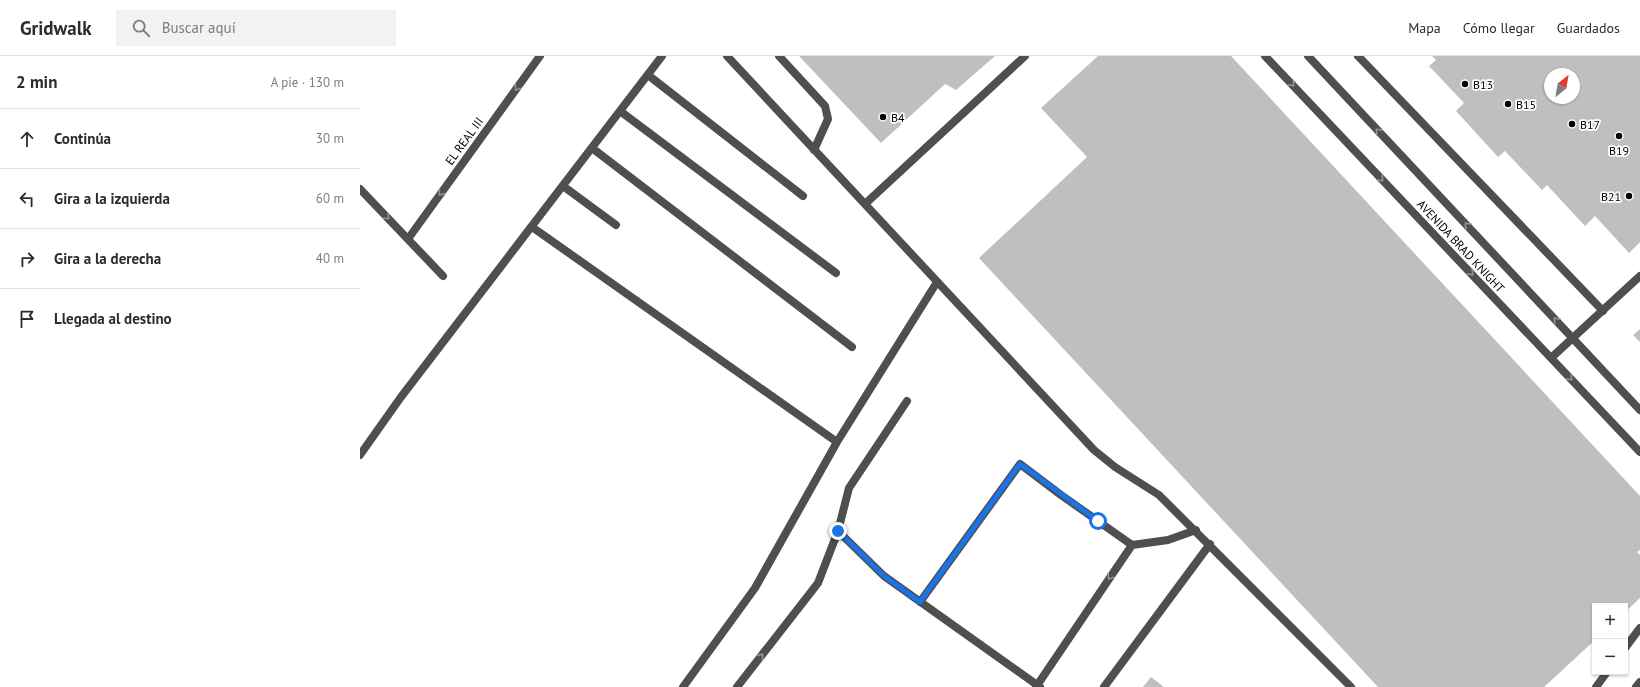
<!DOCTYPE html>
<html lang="es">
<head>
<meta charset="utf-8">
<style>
  :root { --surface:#fff; --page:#f2f2f3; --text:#2b2b33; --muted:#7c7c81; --line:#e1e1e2 }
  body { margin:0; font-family:"PT Sans",sans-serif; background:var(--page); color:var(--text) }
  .controls { position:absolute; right:12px; bottom:12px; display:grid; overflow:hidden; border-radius:0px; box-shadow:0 1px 3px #0004 }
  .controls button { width:36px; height:36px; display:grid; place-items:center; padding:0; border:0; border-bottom:1px solid var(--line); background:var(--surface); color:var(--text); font:20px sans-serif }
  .compass { position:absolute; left:1184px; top:12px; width:36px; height:36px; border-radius:50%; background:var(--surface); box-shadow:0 1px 3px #0004; rotate:31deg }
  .stop { position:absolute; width:12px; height:12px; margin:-9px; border:3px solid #1a73e8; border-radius:50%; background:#fff }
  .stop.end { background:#1a73e8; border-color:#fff; box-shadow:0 1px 4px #0008 }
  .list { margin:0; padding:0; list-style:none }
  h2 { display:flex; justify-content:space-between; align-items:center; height:52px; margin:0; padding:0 16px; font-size:17px }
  h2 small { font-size:13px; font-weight:400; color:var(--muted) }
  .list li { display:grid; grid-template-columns:26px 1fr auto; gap:12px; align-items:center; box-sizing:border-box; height:60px; padding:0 16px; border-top:1px solid var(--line) }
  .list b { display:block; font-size:15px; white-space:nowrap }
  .list em { font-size:13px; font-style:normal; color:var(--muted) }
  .icon { flex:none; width:22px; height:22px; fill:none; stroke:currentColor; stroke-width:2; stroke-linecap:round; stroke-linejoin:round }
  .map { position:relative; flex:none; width:1280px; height:631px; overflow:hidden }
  header { display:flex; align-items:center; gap:24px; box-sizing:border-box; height:56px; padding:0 20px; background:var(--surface); border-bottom:1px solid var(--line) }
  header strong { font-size:19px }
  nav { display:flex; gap:22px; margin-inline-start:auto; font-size:14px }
  .search { width:280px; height:36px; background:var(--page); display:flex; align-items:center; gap:10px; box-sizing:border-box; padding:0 14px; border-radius:0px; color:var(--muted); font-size:15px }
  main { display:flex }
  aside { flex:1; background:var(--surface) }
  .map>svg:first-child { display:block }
  .building { fill:#bfbfbf; fill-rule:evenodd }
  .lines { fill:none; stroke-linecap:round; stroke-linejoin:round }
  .service { stroke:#4f4f4f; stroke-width:8 }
  .minor { stroke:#4f4f4f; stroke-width:8 }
  .oneway { stroke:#959595 }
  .route { stroke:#1a73e8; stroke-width:5 }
  .poi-dot { fill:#000; stroke:#fff; stroke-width:1.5 }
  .labels { text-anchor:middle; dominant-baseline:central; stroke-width:3.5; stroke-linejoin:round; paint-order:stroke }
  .poi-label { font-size:12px; fill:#000; stroke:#fff; text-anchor:start }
  .street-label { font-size:12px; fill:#000; stroke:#fff }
</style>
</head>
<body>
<header>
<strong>Gridwalk</strong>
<div class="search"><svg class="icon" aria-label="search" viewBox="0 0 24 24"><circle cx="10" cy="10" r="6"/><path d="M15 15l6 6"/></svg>Buscar aquí</div>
<nav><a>Mapa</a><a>Cómo llegar</a><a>Guardados</a></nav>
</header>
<main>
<aside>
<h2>2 min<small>A pie · 130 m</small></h2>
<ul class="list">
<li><svg class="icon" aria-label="ahead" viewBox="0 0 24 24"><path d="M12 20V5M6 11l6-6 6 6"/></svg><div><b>Continúa</b></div><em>30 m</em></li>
<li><svg class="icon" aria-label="left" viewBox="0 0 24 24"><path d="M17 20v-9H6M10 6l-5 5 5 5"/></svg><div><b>Gira a la izquierda</b></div><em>60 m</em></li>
<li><svg class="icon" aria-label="right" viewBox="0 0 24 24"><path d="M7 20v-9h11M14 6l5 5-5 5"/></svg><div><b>Gira a la derecha</b></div><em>40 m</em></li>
<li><svg class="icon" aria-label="arrive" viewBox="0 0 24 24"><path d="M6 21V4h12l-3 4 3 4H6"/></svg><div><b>Llegada al destino</b></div></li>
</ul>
</aside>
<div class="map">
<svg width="1280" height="631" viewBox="0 0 1280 631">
  <rect width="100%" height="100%" fill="#fff"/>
  <path class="building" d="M439,0H635L596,34L585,28L521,87Z
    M738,0H871L1280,440V494L1277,496L1280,499V542L1265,556V550H1235V584L1184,631H1018L619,202L727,101L681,52Z
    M1072,0H1280V186L1269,197L1235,160L1225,170L1187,129L1182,134L1145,95L1138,101L1096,55L1104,47L1069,10L1076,4ZM1190,18H1214V42H1190Z
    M1280,273V286L1273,279Z
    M791,621L804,631H783Z"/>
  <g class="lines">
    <path class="service" d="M367,0L734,394L755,411L799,439L991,631
      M419,0L465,50L468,63L454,94
      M905,0L1280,396
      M948,0L1280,354
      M998,0L1243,255
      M288,19L443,140
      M260,55L476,217
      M232,92L492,291
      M203,130L256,169
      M505,148L665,0
      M172,171L477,386
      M1191,302L1280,220
      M0,399L41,341L302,0
      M478,475L524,520L680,631
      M560,546L660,408L701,439L772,489L808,484L836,474
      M1265,592L1280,572
      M323,631L395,532L477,386L577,226
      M377,631L458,527L478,475L489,432L547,345
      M676,631L772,489
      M744,631L850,488
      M1236,631L1247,616
      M1276,631L1280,626"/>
    <path class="minor" d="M0,133L83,220
      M48,183L180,0"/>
  </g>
  <defs><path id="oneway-chevron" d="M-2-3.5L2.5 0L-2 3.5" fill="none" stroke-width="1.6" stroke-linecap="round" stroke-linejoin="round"/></defs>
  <g class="oneway">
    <use href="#oneway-chevron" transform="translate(932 28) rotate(47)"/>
    <use href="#oneway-chevron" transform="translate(157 32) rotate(126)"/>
    <use href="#oneway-chevron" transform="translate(1018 75) rotate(-133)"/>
    <use href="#oneway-chevron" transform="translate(1021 123) rotate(47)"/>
    <use href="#oneway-chevron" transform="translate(81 137) rotate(126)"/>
    <use href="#oneway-chevron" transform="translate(27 161) rotate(46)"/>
    <use href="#oneway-chevron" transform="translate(1107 169) rotate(-133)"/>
    <use href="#oneway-chevron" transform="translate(1111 217) rotate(47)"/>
    <use href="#oneway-chevron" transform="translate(1196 264) rotate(-133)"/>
    <use href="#oneway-chevron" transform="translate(1210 322) rotate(47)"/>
    <use href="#oneway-chevron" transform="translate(750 521) rotate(124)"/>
    <use href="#oneway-chevron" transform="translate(401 600) rotate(-52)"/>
  </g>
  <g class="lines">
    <path class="route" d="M478,475L524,520L560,546L660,408L738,465"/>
  </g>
  <g class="poi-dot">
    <circle cx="1105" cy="28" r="4"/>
    <circle cx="1148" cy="48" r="4"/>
    <circle cx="523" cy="61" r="4"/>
    <circle cx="1212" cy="68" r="4"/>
    <circle cx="1259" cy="80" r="4"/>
    <circle cx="1269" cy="140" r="4"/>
  </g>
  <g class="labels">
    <g class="poi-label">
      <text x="1113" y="28">B13</text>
      <text x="1156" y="48">B15</text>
      <text x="531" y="61">B4</text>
      <text x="1220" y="68">B17</text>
      <text x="1259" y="94" text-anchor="middle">B19</text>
      <text x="1261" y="140" text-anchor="end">B21</text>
    </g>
    <g class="street-label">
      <text transform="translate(104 85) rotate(-54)">EL REAL III</text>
      <text transform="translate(1101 190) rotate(47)">AVENIDA BRAD KNIGHT</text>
    </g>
  </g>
</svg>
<div class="controls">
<button>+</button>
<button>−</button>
</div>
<svg class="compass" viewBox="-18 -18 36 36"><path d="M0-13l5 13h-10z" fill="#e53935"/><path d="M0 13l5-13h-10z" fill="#7c7c81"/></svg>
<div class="stop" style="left:738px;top:465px"></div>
<div class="stop end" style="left:478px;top:475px"></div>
</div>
</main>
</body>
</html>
